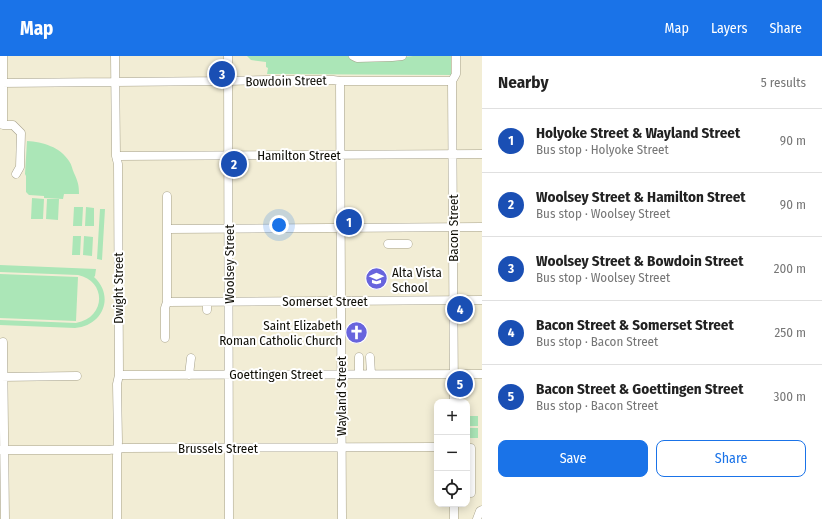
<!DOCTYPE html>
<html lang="en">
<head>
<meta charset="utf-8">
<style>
  :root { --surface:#fff; --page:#f2f2f2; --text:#222; --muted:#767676; --line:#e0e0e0; --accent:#1a73e8 }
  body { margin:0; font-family:"Fira Sans Condensed",sans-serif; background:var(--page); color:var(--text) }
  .controls { position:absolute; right:12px; bottom:12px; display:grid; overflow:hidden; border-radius:8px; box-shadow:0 2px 10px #0003 }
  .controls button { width:36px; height:36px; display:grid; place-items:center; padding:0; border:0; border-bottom:1px solid var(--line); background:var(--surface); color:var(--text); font:20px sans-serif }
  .you { position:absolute; left:279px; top:169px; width:14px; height:14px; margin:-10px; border:3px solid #fff; border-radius:50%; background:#1a73e8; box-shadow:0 0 0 6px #1a73e833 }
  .badge { display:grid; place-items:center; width:26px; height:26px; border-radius:50%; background:var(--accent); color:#fff; font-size:13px; font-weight:700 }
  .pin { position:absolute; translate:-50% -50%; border:2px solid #fff; box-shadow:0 1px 4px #0006 }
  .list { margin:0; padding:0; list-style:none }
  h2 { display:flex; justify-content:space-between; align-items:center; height:52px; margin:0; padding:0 16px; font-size:17px }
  h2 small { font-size:13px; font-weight:400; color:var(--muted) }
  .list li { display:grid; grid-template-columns:26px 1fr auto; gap:12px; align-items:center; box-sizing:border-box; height:64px; padding:0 16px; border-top:1px solid var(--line) }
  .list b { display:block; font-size:15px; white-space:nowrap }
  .list p { margin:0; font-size:13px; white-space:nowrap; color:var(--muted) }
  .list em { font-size:13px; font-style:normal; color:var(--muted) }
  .actions { display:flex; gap:8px; padding:12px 16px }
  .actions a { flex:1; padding:9px 0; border:1px solid var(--accent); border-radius:8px; text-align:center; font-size:14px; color:var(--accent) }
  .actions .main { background:var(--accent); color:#fff }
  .icon { flex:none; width:22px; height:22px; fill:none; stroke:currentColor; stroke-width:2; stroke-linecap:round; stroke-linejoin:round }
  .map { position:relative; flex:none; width:482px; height:463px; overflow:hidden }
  header { display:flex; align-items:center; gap:24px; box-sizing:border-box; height:56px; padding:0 20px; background:var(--accent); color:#fff }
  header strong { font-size:19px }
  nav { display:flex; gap:22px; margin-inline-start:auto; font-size:14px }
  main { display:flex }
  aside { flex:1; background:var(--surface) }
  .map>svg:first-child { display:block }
  .green { fill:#abe6b7 }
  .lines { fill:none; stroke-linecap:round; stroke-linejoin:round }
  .minor-casing { stroke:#a6a18b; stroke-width:9 }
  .minor { stroke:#fff; stroke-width:8 }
  .labels { text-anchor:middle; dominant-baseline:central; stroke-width:4; stroke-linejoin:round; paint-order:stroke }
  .street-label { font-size:13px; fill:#0e0d05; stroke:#fff }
  .poi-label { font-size:13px; fill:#0e0d05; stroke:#fff; text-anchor:start }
</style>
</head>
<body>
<header>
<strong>Map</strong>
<nav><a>Map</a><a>Layers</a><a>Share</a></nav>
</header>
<main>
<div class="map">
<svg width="482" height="463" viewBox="0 0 482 463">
  <rect width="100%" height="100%" fill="#f2edd5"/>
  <path class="green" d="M247,0H348L354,3H388L413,0H451V19L267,18L268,12L266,11V6L251,4Z
    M27,85C43,86 60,91 69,105C72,109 72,113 74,117C78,126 79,129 79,138H64L63,143L44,142V140L29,139L26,136V120L25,118Z
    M32,142L44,143L43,163H31Z
    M47,143H59L58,164L46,163Z
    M74,151H83L82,170H73Z
    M86,151L94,152V170H85Z
    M100,153H105L102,204L97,203Z
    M73,180H81L80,199H72Z
    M84,180L93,181L92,200L83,199Z
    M0,209L96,213L95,220L94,221C115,240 103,270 75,272L0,269V264L76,267C106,262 107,225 78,219L0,216Z
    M0,218L78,221L76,265L0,262Z
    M467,360H478V370H467Z
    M467,372H478V382H467Z"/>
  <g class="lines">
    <defs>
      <path id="minor" d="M3,0V69H13L21,77L20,111L16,118
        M115,0L116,100L118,108L119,319L117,328L118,386L117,400V463
        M228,0L229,463
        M353,0L357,2L392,1L402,0
        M340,25L342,463
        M0,27L228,25L269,24H333L340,25H452
        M116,100L482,98
        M167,173L482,171
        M388,188H408
        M167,246L482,244
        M207,254V246
        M165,282V252L167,246V140
        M3,286L5,463
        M370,301L371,318
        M359,318V301
        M119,319L482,318
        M189,319L191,302
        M0,321L77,320
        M454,346L452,25L456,18V0
        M467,392H471V437
        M0,394H109L124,392L437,391
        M454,448V463
        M477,463L480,455L482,454"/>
    </defs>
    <use href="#minor" class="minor-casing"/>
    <use href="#minor" class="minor"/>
  </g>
  <defs>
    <symbol id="school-disc" viewBox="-11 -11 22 22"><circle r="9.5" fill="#6864dd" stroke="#fff"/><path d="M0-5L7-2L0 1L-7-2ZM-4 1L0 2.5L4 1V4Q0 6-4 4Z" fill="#fff"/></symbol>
    <symbol id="church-disc" viewBox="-11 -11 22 22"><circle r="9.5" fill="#6864dd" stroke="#fff"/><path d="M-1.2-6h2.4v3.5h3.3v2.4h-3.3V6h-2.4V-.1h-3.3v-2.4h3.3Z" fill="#fff"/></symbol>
  </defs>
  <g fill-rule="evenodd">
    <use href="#school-disc" x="364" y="210" width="25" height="25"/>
    <use href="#church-disc" x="344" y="264" width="25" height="25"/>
  </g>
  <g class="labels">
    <g class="street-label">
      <text transform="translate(286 25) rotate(-1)">Bowdoin Street</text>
      <text x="299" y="99">Hamilton Street</text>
      <text transform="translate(453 172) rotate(-90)">Bacon Street</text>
      <text transform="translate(229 208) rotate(-90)">Woolsey Street</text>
      <text transform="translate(118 232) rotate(-90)">Dwight Street</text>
      <text x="325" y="245">Somerset Street</text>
      <text x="276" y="318">Goettingen Street</text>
      <text transform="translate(341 340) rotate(-90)">Wayland Street</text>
      <text x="218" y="392">Brussels Street</text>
    </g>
    <g class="poi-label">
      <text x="392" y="216">Alta Vista<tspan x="392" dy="15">School</tspan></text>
      <text x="342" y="269" text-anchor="end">Saint Elizabeth<tspan x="342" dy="15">Roman Catholic Church</tspan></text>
    </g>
  </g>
</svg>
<div class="controls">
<button>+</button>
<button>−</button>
<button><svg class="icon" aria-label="locate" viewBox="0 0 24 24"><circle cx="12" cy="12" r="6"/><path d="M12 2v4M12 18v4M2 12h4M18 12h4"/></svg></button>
</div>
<div class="you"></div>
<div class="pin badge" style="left:349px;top:166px;background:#1a4fb4">1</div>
<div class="pin badge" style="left:234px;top:108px;background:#1a4fb4">2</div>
<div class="pin badge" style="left:222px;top:18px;background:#1a4fb4">3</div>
<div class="pin badge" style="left:460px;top:253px;background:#1a4fb4">4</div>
<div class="pin badge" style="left:460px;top:328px;background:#1a4fb4">5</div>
</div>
<aside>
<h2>Nearby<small>5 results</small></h2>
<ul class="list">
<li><span class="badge" style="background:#1a4fb4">1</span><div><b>Holyoke Street &amp; Wayland Street</b><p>Bus stop · Holyoke Street</p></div><em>90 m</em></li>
<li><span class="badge" style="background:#1a4fb4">2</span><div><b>Woolsey Street &amp; Hamilton Street</b><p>Bus stop · Woolsey Street</p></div><em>90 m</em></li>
<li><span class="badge" style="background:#1a4fb4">3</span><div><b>Woolsey Street &amp; Bowdoin Street</b><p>Bus stop · Woolsey Street</p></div><em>200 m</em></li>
<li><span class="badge" style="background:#1a4fb4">4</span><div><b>Bacon Street &amp; Somerset Street</b><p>Bus stop · Bacon Street</p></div><em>250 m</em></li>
<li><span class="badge" style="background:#1a4fb4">5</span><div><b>Bacon Street &amp; Goettingen Street</b><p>Bus stop · Bacon Street</p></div><em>300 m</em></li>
</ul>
<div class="actions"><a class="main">Save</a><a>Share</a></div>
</aside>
</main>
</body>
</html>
